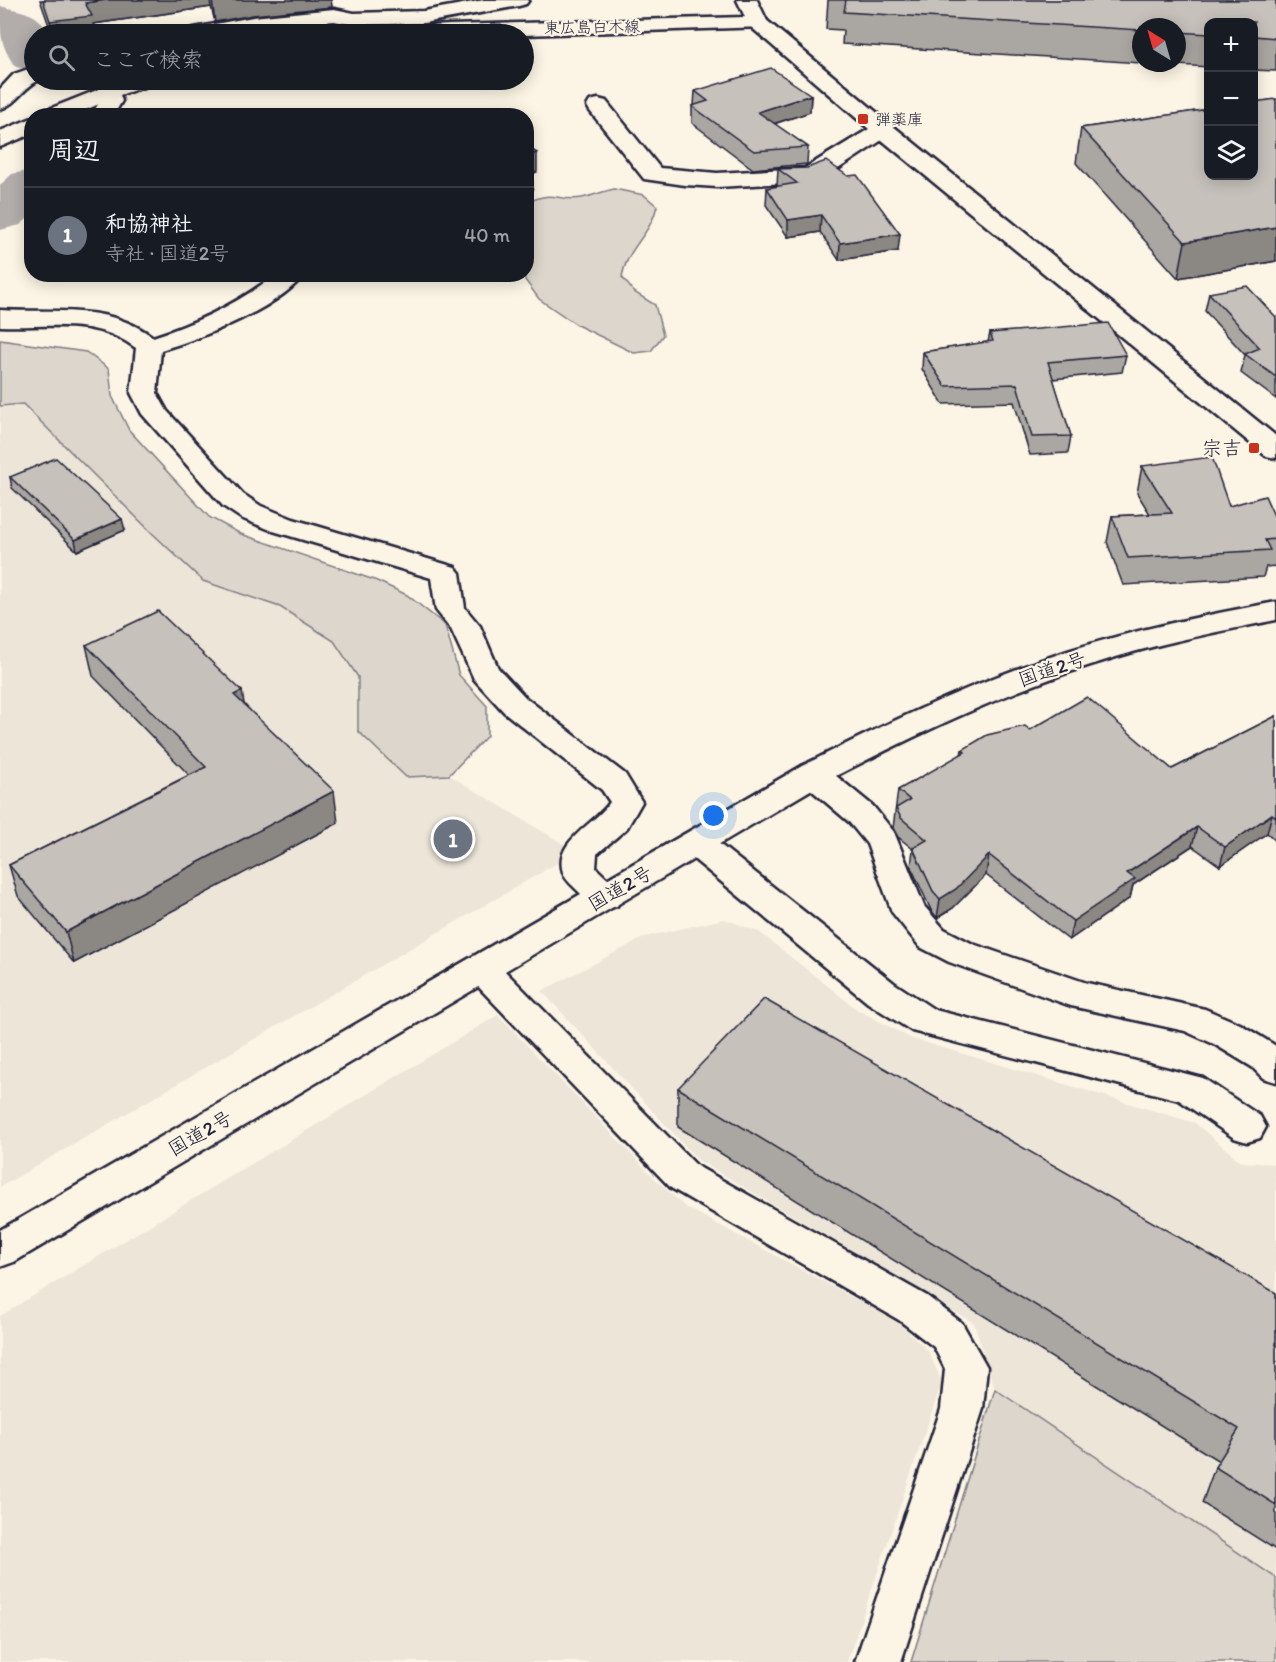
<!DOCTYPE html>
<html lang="ja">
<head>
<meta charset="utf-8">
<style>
  :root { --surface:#171b24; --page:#242831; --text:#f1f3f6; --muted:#9ea1a6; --line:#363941; --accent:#0f766e }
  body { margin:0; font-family:Itim,"Klee One",sans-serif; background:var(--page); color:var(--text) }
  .controls { position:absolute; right:18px; top:18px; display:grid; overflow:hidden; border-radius:12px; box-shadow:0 3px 15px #0003 }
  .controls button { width:54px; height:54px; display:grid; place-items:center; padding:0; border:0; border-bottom:2px solid var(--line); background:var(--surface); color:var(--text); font:30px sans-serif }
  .compass { position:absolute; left:1132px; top:18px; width:54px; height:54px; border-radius:50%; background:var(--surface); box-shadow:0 3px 15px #0003; rotate:323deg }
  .you { position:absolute; left:714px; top:816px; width:21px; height:21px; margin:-15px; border:4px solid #fff; border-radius:50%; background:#1a73e8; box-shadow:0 0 0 9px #1a73e833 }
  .badge { display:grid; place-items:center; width:39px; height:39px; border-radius:50%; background:var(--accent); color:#fff; font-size:20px; font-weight:700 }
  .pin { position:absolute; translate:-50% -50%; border:3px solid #fff; box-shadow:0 2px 6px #0006 }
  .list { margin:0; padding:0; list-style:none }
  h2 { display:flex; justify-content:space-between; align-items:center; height:78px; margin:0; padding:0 24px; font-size:26px }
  h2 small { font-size:20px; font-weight:400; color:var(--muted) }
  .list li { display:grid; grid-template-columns:39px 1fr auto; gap:18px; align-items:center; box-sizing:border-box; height:96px; padding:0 24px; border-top:2px solid var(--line) }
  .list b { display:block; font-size:22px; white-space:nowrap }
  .list p { margin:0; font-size:20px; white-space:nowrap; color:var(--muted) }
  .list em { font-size:20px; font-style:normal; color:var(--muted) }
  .icon { flex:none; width:33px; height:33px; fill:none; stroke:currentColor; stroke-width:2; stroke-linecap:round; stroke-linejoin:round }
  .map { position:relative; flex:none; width:1276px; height:1662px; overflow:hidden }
  .search { position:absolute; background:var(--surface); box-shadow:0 3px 15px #0003; left:24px; top:24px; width:510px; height:66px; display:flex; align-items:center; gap:15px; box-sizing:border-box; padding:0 21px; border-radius:33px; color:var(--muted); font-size:22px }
  .panel { position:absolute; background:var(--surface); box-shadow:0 3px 15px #0003; left:24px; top:108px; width:510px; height:174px; border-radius:24px }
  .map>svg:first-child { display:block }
  .built { fill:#ece5d8 }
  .green { fill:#dcd6cc; stroke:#7f7c84; stroke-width:1.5 }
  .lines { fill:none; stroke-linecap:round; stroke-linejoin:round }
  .river { fill:#b2adab; fill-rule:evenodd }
  .minor-casing { stroke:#22223b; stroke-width:5 }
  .major-casing { stroke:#22223b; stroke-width:5 }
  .highway-casing { stroke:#22223b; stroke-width:5 }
  .minor { fill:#fcf5e5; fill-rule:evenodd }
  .major { fill:#fcf5e5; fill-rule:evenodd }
  .highway { fill:#fcf5e5; fill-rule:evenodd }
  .wall { fill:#aaa6a1; stroke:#22223b; stroke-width:1.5 }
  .shaded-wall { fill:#8b8783; stroke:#22223b; stroke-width:1.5 }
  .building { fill:#c6c1bb; stroke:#22223b; stroke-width:1.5 }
  .poi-dot { fill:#c8321e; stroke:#fcf5e5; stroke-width:2 }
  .labels { text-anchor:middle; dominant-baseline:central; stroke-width:4.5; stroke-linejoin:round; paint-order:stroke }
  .far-street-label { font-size:16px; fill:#22223b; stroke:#fcf5e5 }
  .far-poi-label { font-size:16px; fill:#22223b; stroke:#fcf5e5; text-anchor:start }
  .poi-label { font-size:20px; fill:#22223b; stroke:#fcf5e5; text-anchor:end }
  .street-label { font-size:20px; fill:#22223b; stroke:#fcf5e5 }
</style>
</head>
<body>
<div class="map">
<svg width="1276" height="1662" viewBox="0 0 1276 1662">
  <rect width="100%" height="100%" fill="#fcf5e5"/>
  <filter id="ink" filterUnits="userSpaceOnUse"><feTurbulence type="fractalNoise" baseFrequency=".0167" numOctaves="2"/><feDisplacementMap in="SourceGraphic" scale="12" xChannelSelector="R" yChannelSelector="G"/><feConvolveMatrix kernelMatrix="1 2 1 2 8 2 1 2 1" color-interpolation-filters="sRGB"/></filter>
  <g filter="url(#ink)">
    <path class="built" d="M23,404L151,532L203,581L280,607L334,641L358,677V731L406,777L449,775L565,845L559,862L0,1187V406Z
      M724,919L759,932L858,1010L910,1038L1195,1123L1241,1162L1276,1164V1578L995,1389L974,1323L698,1160L542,991L645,937Z
      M498,1015L658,1182L684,1206L898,1322L928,1351L942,1382L847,1662H0V1316Z"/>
    <path class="green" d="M614,189L644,195L657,206C651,235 627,247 622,277L634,292L655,305L663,335L651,351L634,353L577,325L539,299L525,280L524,275L526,274L527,203C553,189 558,202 582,198C593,196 603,191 614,189Z
      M0,340L86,352L109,369L112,396L129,430L209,517L241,534L377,581L407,595L445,625L459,675L487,706V736L449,775L406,777L358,731V677L334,641L280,607L203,581L151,532L23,404L0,406Z
      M995,1389L1276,1578V1662H911Z"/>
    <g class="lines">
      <path class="river" d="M0,6C22,12 39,11 48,34H34V71L16,67C0,47 0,31 0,6Z
        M32,170V215L20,225L0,230V185L12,174Z"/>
      <defs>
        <path id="minor" d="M484,0H529L526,4L519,6L424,23L354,25L334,21L253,29L225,34H183L187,30L194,28L253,17L334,9L354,13L424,11Z
          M758,17L765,19L893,126L1276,436V458L1266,456L882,140L832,173L806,182L717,187L685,185L644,179L590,111L587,106L590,101L598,99L606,101L660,168L717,173L805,168L869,129L751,27L748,23L751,19Z
          M34,67V80H40C24,86 16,105 0,109V89L14,74Z
          M109,84L117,86L122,101L113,116H91L100,101L98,91L101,86Z
          M276,274H304C281,307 200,339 161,350L157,393L167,411L243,494L261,506L293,519L455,567L460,573L465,608L480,626L498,668L526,698L625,774L642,802L627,828L597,854L596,868L617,888L622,897L617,906C600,911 593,906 581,894C575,887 565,881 563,872C553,841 596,824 610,802L602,790L504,712L474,679L451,629L436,610L431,578L273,531L241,518L223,506L142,414L131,393L136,348C94,317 49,328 0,326V310C53,313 108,303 153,337C197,323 239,303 276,274Z
          M813,763L824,766L873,806L894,832L924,906L944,929L973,944L1087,983L1205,1009L1240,1024L1276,1046V1082L1263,1078L1252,1067L1214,1044L1185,1031L1071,1006L949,962L920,947L892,912L867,844L849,822L802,782L797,774L802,766Z
          M696,831L708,835L894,983L935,1010L1203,1078L1260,1116L1266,1127L1260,1138L1247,1142L1234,1138L1179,1100L912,1031L868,1003L684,851L679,843L684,835Z
          M482,956L494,960L697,1166L927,1296L962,1323L987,1367L983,1409L901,1662H855L941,1409L945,1369L934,1347L899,1320L671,1188L470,978L464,969L470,960Z"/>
        <path id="major" d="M737,0H757L768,23L765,27L524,35L389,34L393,30L400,28L449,25L745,17Z
          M122,80H153L150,85L117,96L72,116H41L44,111Z
          M32,118V134L0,147V131Z"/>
        <path id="highway" d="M1276,602V620C1222,631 1169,641 1116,657C1015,687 918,733 824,782L14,1262L0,1267V1230L802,766C888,722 976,681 1068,651C1136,629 1206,615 1276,602Z"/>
      </defs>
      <use href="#minor" class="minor-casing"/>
      <use href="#major" class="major-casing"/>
      <use href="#highway" class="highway-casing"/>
      <use href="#minor" class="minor"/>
      <use href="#major" class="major"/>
      <use href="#highway" class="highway"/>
    </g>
    <path class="wall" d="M40,0H331L332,7L253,15L215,22L211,7L93,24L95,34H52Z
      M828,0H1276V71L1254,70V22H1209V67L1146,63H1177V27H1141V63L842,44L843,30L826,29Z
      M695,91L811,95L810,112L774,124L808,147L807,164L753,169L692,123V106H694Z
      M1276,99V261L1178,278L1076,163L1081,128Z
      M778,169L898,251L839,260L820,232L788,237L766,205L767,188L777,186Z
      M1209,293L1276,317V399L1241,373L1245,355L1205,311Z
      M990,333L1126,355L1122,372L1053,379L1071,436L1068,453L1030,455L1014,402L943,404L922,369L923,352L988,342Z
      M1142,466L1229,506L1276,520V566L1266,567L1263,577L1123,585L1107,542L1112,516L1150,514L1137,493Z
      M10,477L125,530L77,551L12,488Z
      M86,645L244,704L338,823L74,963L18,896L9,865L189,775L93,676Z
      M1276,716V841L1267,833L1220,866L1192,846L1133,885L1130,898L1069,940L986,875L953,908L937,918L931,910L911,867L913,849L898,837L893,828L898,790L961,755L962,750L1030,730L1172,769Z
      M678,1088L1276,1293V1550L1202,1503L1215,1467L1219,1461L678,1127Z"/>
    <path class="shaded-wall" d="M106,0H210L211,7L93,24L95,34H53L50,21L85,3Z
      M212,0H331L332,7L253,15L215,22Z
      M811,95L810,112L757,129L758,112Z
      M537,153V172L532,174L533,190L526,192V156Z
      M821,215L820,232L788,237V220Z
      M1276,227V261L1178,278L1185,242Z
      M900,234L898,251L839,260L840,243Z
      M122,519L125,530L77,551L75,540Z
      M242,691L247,722L234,695Z
      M334,791L338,823L74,963L66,932Z
      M1272,814L1267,833L1220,866L1225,847Z
      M1197,827L1192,846L1133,885L1130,898L1069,940L1073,921L1127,873Z
      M989,855L986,875L953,908L937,918L940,899Z"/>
    <path class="building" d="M43,0H106L85,3L92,16L50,21Z
      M846,0H1276V38L1254,36V22H1209V34L1177,32V27H1141V30L844,12Z
      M771,68L811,95L758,112L808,147L754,151L692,106L708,101L695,91Z
      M1276,99V227L1185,242L1081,128L1209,109V176H1254V102Z
      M526,146L537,153L526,156Z
      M826,161L848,176L857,175L900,234L840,243L821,215L788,220L767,188L797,183L778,169L807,168Z
      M526,167L532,170L526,172Z
      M1247,286L1276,317V377L1245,354L1260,348L1209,293Z
      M1108,323L1126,355L1048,362L1071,436L1032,437L1017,384L945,386L923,352L993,341L990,333Z
      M1212,457L1229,506L1265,496L1276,520V539L1265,540L1270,550L1128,558L1112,516L1172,513L1142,466Z
      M56,458L122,519L75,540L10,477Z
      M158,611L242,691L234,695L334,791L66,932L9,865L206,767L86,645Z
      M1087,697L1172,769L1276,716V817L1272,814L1225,847L1197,827L1127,873L1135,879L1073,921L989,855L956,889L940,899L933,891L913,848L927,840L901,818L896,808L910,800L898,790L965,752L962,750L987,735L1025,726L1030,730Z
      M764,999L1276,1293V1505L1215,1467L1239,1429L678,1088Z"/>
  </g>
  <g class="poi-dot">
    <rect x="857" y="113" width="12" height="12" rx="3"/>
    <rect x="1248" y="442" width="12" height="12" rx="3"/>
  </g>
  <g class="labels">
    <g class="far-street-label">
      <text transform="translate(592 27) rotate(-1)">東広島白木線</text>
    </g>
    <g class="far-poi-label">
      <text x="875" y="119">弾薬庫</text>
    </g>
    <g class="poi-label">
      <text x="1242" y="448">宗吉</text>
    </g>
    <g class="street-label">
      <text transform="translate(1052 669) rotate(-19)">国道2号</text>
      <text transform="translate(620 888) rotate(-30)">国道2号</text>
      <text transform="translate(200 1133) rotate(-30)">国道2号</text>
    </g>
  </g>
</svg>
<div class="controls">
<button>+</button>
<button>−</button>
<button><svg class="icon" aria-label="layers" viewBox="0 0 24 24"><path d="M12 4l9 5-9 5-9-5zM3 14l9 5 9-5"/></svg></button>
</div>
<svg class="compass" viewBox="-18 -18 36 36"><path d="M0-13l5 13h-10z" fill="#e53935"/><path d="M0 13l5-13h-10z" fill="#9ea1a6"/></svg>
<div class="you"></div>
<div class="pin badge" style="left:453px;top:839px;background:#6b7280">1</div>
<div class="search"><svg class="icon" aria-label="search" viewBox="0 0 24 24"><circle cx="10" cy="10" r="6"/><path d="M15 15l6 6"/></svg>ここで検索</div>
<section class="panel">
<h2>周辺<small></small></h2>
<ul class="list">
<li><span class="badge" style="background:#6b7280">1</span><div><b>和協神社</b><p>寺社 · 国道2号</p></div><em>40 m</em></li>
</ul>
</section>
</div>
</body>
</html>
